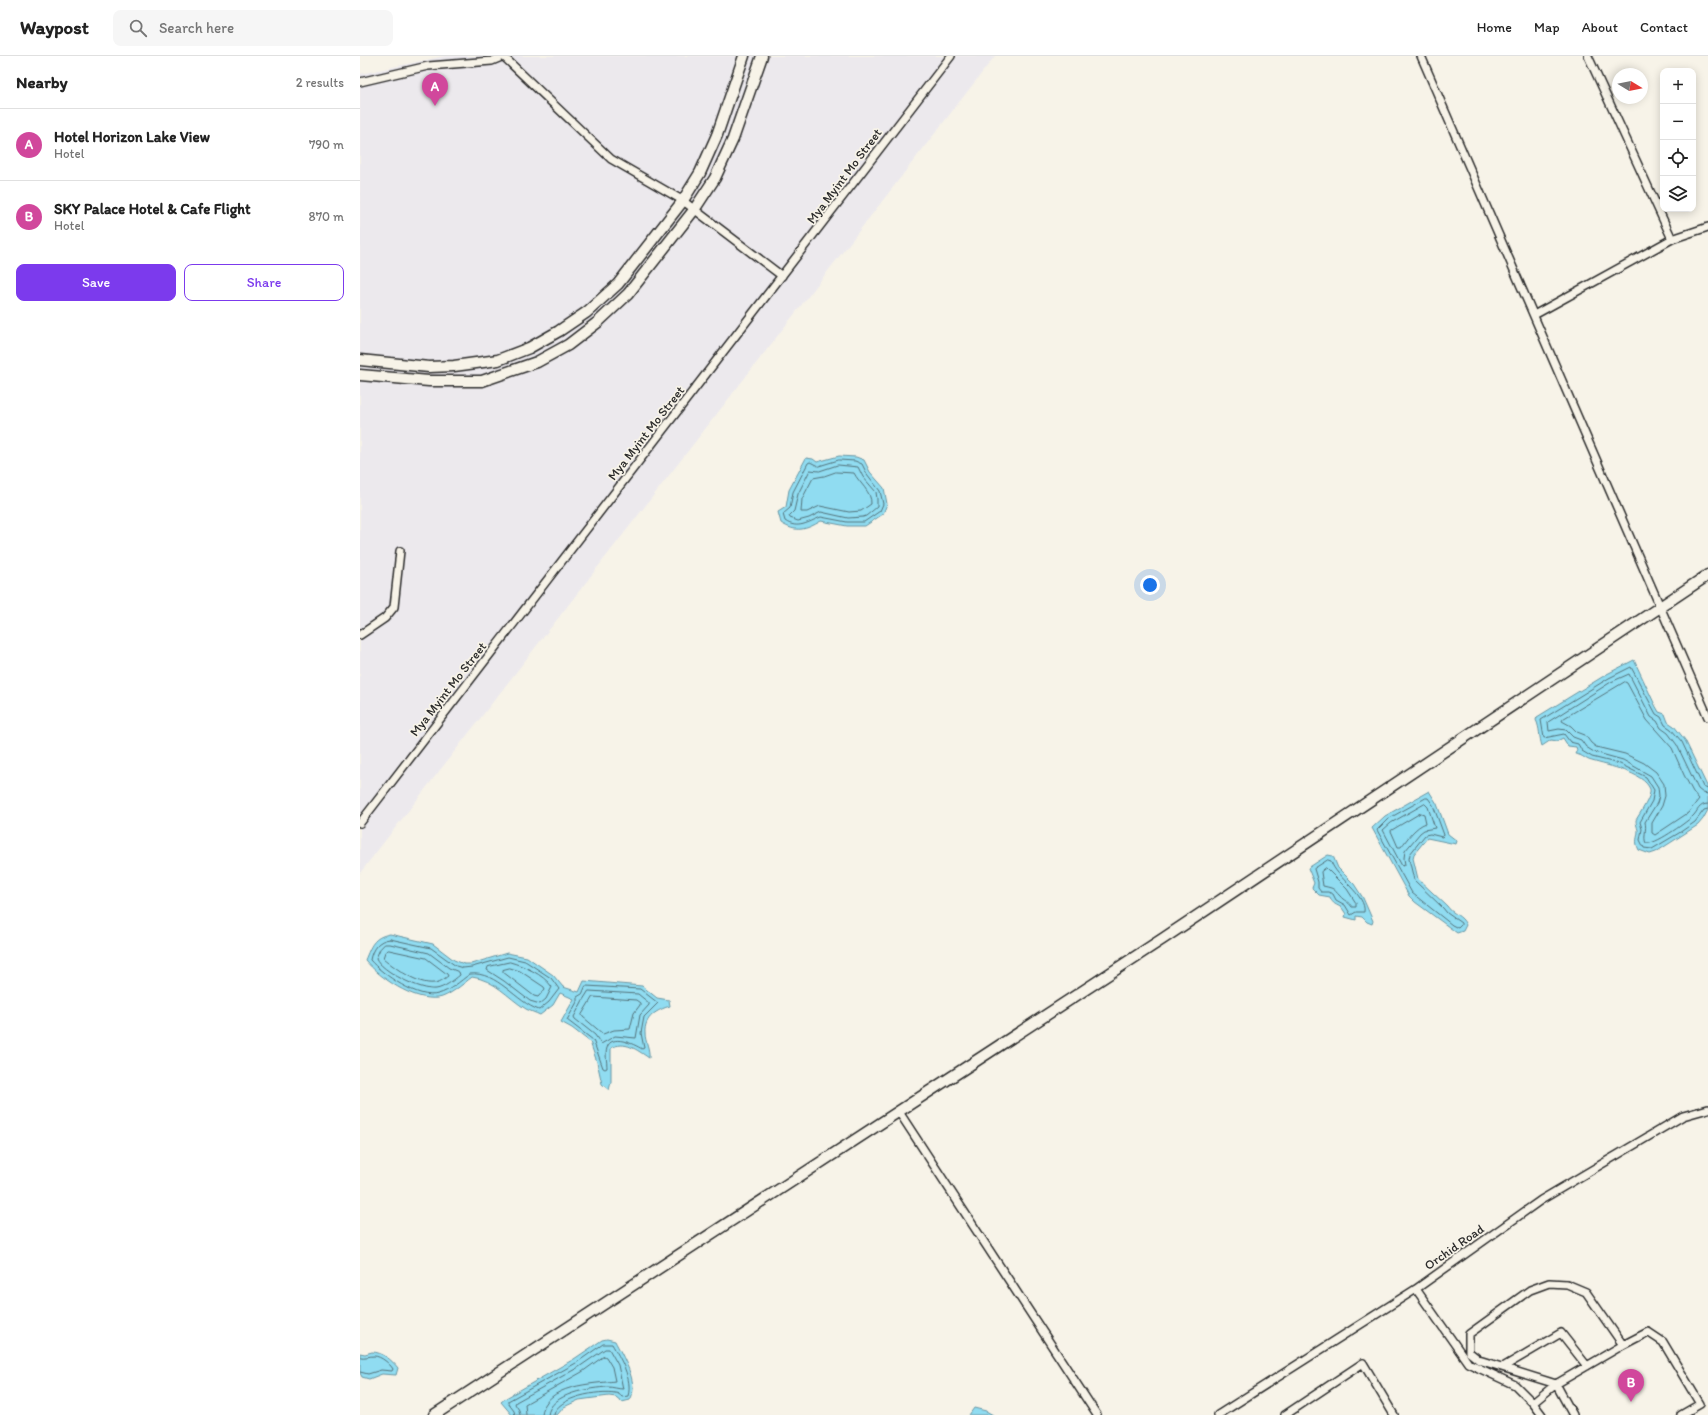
<!DOCTYPE html>
<html lang="en">
<head>
<meta charset="utf-8">
<style>
  :root { --surface:#fff; --page:#f6f6f6; --text:#222; --muted:#767676; --line:#e0e0e0; --accent:#7c3aed }
  body { margin:0; font-family:Itim,sans-serif; background:var(--page); color:var(--text) }
  .controls { position:absolute; right:12px; top:12px; display:grid; overflow:hidden; border-radius:8px; box-shadow:0 2px 10px #0003 }
  .controls button { width:36px; height:36px; display:grid; place-items:center; padding:0; border:0; border-bottom:1px solid var(--line); background:var(--surface); color:var(--text); font:20px sans-serif }
  .compass { position:absolute; left:1252px; top:12px; width:36px; height:36px; border-radius:50%; background:var(--surface); box-shadow:0 2px 10px #0003; rotate:100deg }
  .you { position:absolute; left:790px; top:529px; width:14px; height:14px; margin:-10px; border:3px solid #fff; border-radius:50%; background:#1a73e8; box-shadow:0 0 0 6px #1a73e833 }
  .badge { display:grid; place-items:center; width:26px; height:26px; border-radius:50%; background:var(--accent); color:#fff; font-size:13px; font-weight:700 }
  .pin { position:absolute; translate:-50% -33px; filter:drop-shadow(0 1px 2px #0008) }
  .pin::after { content:''; position:absolute; top:21px; width:14px; height:12px; background:inherit; clip-path:polygon(0 0,100% 0,50% 100%) }
  .list { margin:0; padding:0; list-style:none }
  h2 { display:flex; justify-content:space-between; align-items:center; height:52px; margin:0; padding:0 16px; font-size:17px }
  h2 small { font-size:13px; font-weight:400; color:var(--muted) }
  .list li { display:grid; grid-template-columns:26px 1fr auto; gap:12px; align-items:center; box-sizing:border-box; height:72px; padding:0 16px; border-top:1px solid var(--line) }
  .list b { display:block; font-size:15px; white-space:nowrap }
  .list p { margin:0; font-size:13px; white-space:nowrap; color:var(--muted) }
  .list em { font-size:13px; font-style:normal; color:var(--muted) }
  .actions { display:flex; gap:8px; padding:12px 16px }
  .actions a { flex:1; padding:9px 0; border:1px solid var(--accent); border-radius:8px; text-align:center; font-size:14px; color:var(--accent) }
  .actions .main { background:var(--accent); color:#fff }
  .icon { flex:none; width:22px; height:22px; fill:none; stroke:currentColor; stroke-width:2; stroke-linecap:round; stroke-linejoin:round }
  .map { position:relative; flex:none; width:1348px; height:1359px; overflow:hidden }
  header { display:flex; align-items:center; gap:24px; box-sizing:border-box; height:56px; padding:0 20px; background:var(--surface); border-bottom:1px solid var(--line) }
  header strong { font-size:19px }
  nav { display:flex; gap:22px; margin-inline-start:auto; font-size:14px }
  .search { width:280px; height:36px; background:var(--page); display:flex; align-items:center; gap:10px; box-sizing:border-box; padding:0 14px; border-radius:8px; color:var(--muted); font-size:15px }
  main { display:flex }
  aside { flex:1; background:var(--surface) }
  .map>svg:first-child { display:block }
  .built { fill:#ece9ed }
  .water { fill:#90dcf1; stroke:#6895a2 }
  .lines { fill:none; stroke-linecap:round; stroke-linejoin:round }
  .shore { stroke:#53727a; stroke-width:1 }
  .minor-casing { stroke:#2b2b2b; stroke-width:10 }
  .secondary-casing { stroke:#2b2b2b; stroke-width:13 }
  .minor { stroke:#f7f3e8; stroke-width:7 }
  .secondary { stroke:#f7f3e8; stroke-width:10 }
  .labels { text-anchor:middle; dominant-baseline:central; stroke-width:3.5; stroke-linejoin:round; paint-order:stroke }
  .street-label { font-size:13px; fill:#2b2b2b; stroke:#f7f3e8 }
</style>
</head>
<body>
<header>
<strong>Waypost</strong>
<div class="search"><svg class="icon" aria-label="search" viewBox="0 0 24 24"><circle cx="10" cy="10" r="6"/><path d="M15 15l6 6"/></svg>Search here</div>
<nav><a>Home</a><a>Map</a><a>About</a><a>Contact</a></nav>
</header>
<main>
<aside>
<h2>Nearby<small>2 results</small></h2>
<ul class="list">
<li><span class="badge" style="background:#d1479c">A</span><div><b>Hotel Horizon Lake View</b><p>Hotel</p></div><em>790 m</em></li>
<li><span class="badge" style="background:#d1479c">B</span><div><b>SKY Palace Hotel &amp; Cafe Flight</b><p>Hotel</p></div><em>870 m</em></li>
</ul>
<div class="actions"><a class="main">Save</a><a>Share</a></div>
</aside>
<div class="map">
<svg width="1348" height="1359" viewBox="0 0 1348 1359">
  <rect width="100%" height="100%" fill="#f7f3e8"/>
  <filter id="ink" filterUnits="userSpaceOnUse"><feTurbulence type="fractalNoise" baseFrequency=".025" numOctaves="2"/><feDisplacementMap in="SourceGraphic" scale="8" xChannelSelector="R" yChannelSelector="G"/><feConvolveMatrix kernelMatrix="1 2 1 2 8 2 1 2 1" color-interpolation-filters="sRGB"/></filter>
  <g filter="url(#ink)">
    <path class="built" d="M85,0H635L0,817V18Z"/>
    <path class="water" d="M479,400L496,401L504,404L510,416L524,432L527,448L523,458L505,470H487L461,465C446,474 436,477 421,467L418,456L426,451L429,434L446,402L453,403L457,406Z
      M1274,604L1295,649L1299,656L1305,658L1308,666L1314,670L1325,684L1348,732V754L1343,763L1338,769L1296,796L1290,798L1279,794C1274,784 1278,783 1278,774C1277,770 1276,768 1276,764C1280,757 1292,740 1290,733C1283,716 1248,710 1232,705C1226,704 1223,699 1215,698L1217,694L1216,691L1208,690L1203,682L1197,685L1191,684L1182,690C1179,681 1180,672 1176,664L1177,661L1247,618Z
      M1069,735L1077,748L1088,778L1097,785L1096,788L1067,782L1054,798L1053,802L1058,823L1087,850C1092,858 1102,859 1106,869L1103,875L1097,877L1055,846L1049,840L1012,772L1025,760Z
      M968,799L973,800L978,812L994,828L1003,842L1013,865L1012,868L1007,866L1002,861L996,860V864L985,861L986,858L982,852C976,848 973,849 970,841L959,839L952,832L954,827L948,812Z
      M30,878L73,888L94,904L104,908H111L147,897L167,901L193,919L203,931L219,936L224,925L282,930L297,942L309,944L310,950C297,954 284,961 285,977C285,986 290,992 289,1002C277,994 265,984 251,992V1026L249,1034L242,1028L237,1006L230,986L212,972L201,966L214,943L200,937L193,949L180,959C176,957 170,955 166,953C147,941 135,924 112,921C103,928 88,941 78,942C53,945 20,922 5,904C11,890 13,881 30,878Z
      M247,1283L255,1285C262,1299 280,1328 270,1344L262,1346L256,1341L249,1340L219,1344L204,1351L197,1359H152L141,1346L146,1342L214,1303L242,1284Z
      M12,1296C22,1296 32,1304 38,1312L36,1319L22,1318L9,1323L2,1321L0,1317V1297L5,1298Z
      M614,1352L626,1355L633,1359H609Z"/>
    <g class="lines">
      <path class="shore" d="M479,404L495,405L502,408L507,418L520,435L523,448L520,455L504,466H487L461,461C448,466 438,474 425,465L423,458L430,452L433,436L448,407L450,406L458,410Z
        M478,409L498,411L503,421L516,436L517,443V451L506,460L503,461L488,462L461,456L449,462L438,465L430,462L429,460L434,455L438,438L450,414L459,415Z
        M476,416L494,417C499,427 512,436 511,448L501,455L489,456L460,450L447,456H441L442,443L453,422L464,420Z
        M1265,626L1267,627L1287,664L1312,692L1324,719L1333,736L1339,743L1328,757L1295,779L1292,777V767L1302,750L1305,740L1304,728L1296,716L1284,707L1265,698L1236,691L1231,687L1225,679L1217,676L1211,670L1202,665L1203,663Z
        M1348,733L1343,731L1322,686L1311,673L1305,669L1301,661L1296,658L1271,611L1249,622L1181,664L1184,682L1204,678L1210,686L1218,688L1222,695L1232,701L1260,708L1286,721L1294,734L1292,745L1280,766L1282,773L1280,784L1284,792L1292,793L1319,777L1335,766L1344,754L1348,753
        M1348,738L1343,737L1338,733L1317,689L1308,677L1301,672L1297,665L1291,661L1269,618L1251,626L1188,666L1189,675L1199,673L1206,674L1213,681L1221,684L1226,691L1234,696L1263,704L1291,720L1298,731L1299,740L1297,747L1285,766C1287,773 1283,782 1286,787C1294,790 1325,767 1332,761C1338,756 1338,748 1348,748
        M1066,742H1068L1073,749L1084,779L1082,781L1070,778L1065,779L1050,798L1049,803L1054,824L1083,852L1087,857L1101,867V869L1098,872L1092,869L1052,837L1017,774L1028,763Z
        M1065,748L1068,751L1075,772L1064,774L1060,777L1045,795L1044,802L1045,809L1042,810L1023,774L1031,767Z
        M1061,757L1064,758L1066,767C1055,771 1048,782 1041,791H1038L1031,775Z
        M968,804L971,805C975,821 1007,839 1004,856H996L991,859L985,849L976,844L973,838L968,836H961L958,832V826L954,813Z
        M966,812L987,833L996,847V851H992C988,845 984,845 980,840C972,832 976,833 963,830L961,816Z
        M30,883L71,892L96,910L103,912L112,911L148,901L165,905L191,922L199,933L189,946L179,954C156,946 137,915 110,918C100,925 90,935 78,938C59,944 22,918 10,904C12,893 18,884 30,883Z
        M25,888H30L69,897L89,912L99,916L100,919C94,924 84,932 76,933C61,935 21,915 16,902L20,893Z
        M29,894L66,902L87,918L88,920C84,923 79,927 74,927C58,929 35,912 23,902L25,896Z
        M150,906C164,910 183,918 192,931L186,943L180,948L170,945L144,925L127,914L128,911Z
        M150,912L160,915L184,931L185,933L178,941L174,940L143,916V914Z
        M226,930L280,933L298,947L284,961L281,977L284,992L282,993C274,988 251,977 247,992C245,998 247,1005 247,1012L245,1013L243,1012L233,984L207,964L217,946V941L222,938Z
        M229,935L278,938L289,947V949L280,959L276,982L255,980L241,988L235,979L215,963L214,961L223,944Z
        M233,941L276,944L280,947V949L274,957L270,973L254,974L243,978L223,961L222,959Z
        M0,1301C5,1302 9,1300 14,1300C21,1300 30,1308 33,1313L32,1315L21,1314L8,1318L0,1316
        M155,1359L154,1355L148,1347V1345L216,1307L243,1288H252C260,1302 273,1323 268,1340L262,1341C260,1339 258,1337 255,1337C240,1334 196,1341 194,1359
        M160,1359L159,1354L155,1348L156,1346L219,1311L245,1293H249L258,1309L263,1333C258,1333 253,1331 248,1331C231,1332 190,1337 188,1359
        M166,1359L165,1348L222,1316L244,1300L246,1301L252,1311L255,1325C234,1328 184,1328 182,1359"/>
      <defs>
        <path id="minor" d="M143,0L251,103L322,144L422,220
          M1061,0L1348,661
          M1228,0L1312,183
          M0,26L68,10L132,5L144,0
          M1174,259L1312,183L1348,171
          M0,579L25,562L34,551L40,495
          M0,767L591,0
          M539,1056L737,1359
          M1056,1233L1108,1307L1155,1329L1173,1347L1196,1328
          M1143,1311L1201,1277L1227,1310
          M1196,1328L1119,1304L1109,1296V1278L1170,1234L1189,1227L1207,1228L1226,1236L1263,1289
          M1173,1347L1182,1359
          M858,1359L1056,1233L1181,1144L1323,1060L1348,1053
          M925,1359L1003,1307L1034,1359
          M1213,1359L1196,1328L1263,1289L1288,1276L1303,1286L1340,1348L1321,1359"/>
        <path id="secondary" d="M0,304L69,311L94,310L138,304L169,292L199,275L227,256L258,228L322,146L340,117L357,79L384,0
          M0,319L69,325H122L177,306L208,289L238,266L268,238L334,154L355,122L373,83L402,0
          M74,1359L804,882L1348,519"/>
      </defs>
      <use href="#minor" class="minor-casing"/>
      <use href="#secondary" class="secondary-casing"/>
      <use href="#minor" class="minor"/>
      <use href="#secondary" class="secondary"/>
    </g>
  </g>
  <g class="labels">
    <g class="street-label">
      <text transform="translate(484 120) rotate(-53)">Mya Myint Mo Street</text>
      <text transform="translate(286 377) rotate(-52)">Mya Myint Mo Street</text>
      <text transform="translate(88 633) rotate(-52)">Mya Myint Mo Street</text>
      <text transform="translate(1094 1191) rotate(-35)">Orchid Road</text>
    </g>
  </g>
</svg>
<div class="controls">
<button>+</button>
<button>−</button>
<button><svg class="icon" aria-label="locate" viewBox="0 0 24 24"><circle cx="12" cy="12" r="6"/><path d="M12 2v4M12 18v4M2 12h4M18 12h4"/></svg></button>
<button><svg class="icon" aria-label="layers" viewBox="0 0 24 24"><path d="M12 4l9 5-9 5-9-5zM3 14l9 5 9-5"/></svg></button>
</div>
<svg class="compass" viewBox="-18 -18 36 36"><path d="M0-13l5 13h-10z" fill="#e53935"/><path d="M0 13l5-13h-10z" fill="#767676"/></svg>
<div class="you"></div>
<div class="pin badge" style="left:75px;top:50px;background:#d1479c">A</div>
<div class="pin badge" style="left:1271px;top:1346px;background:#d1479c">B</div>
</div>
</main>
</body>
</html>
